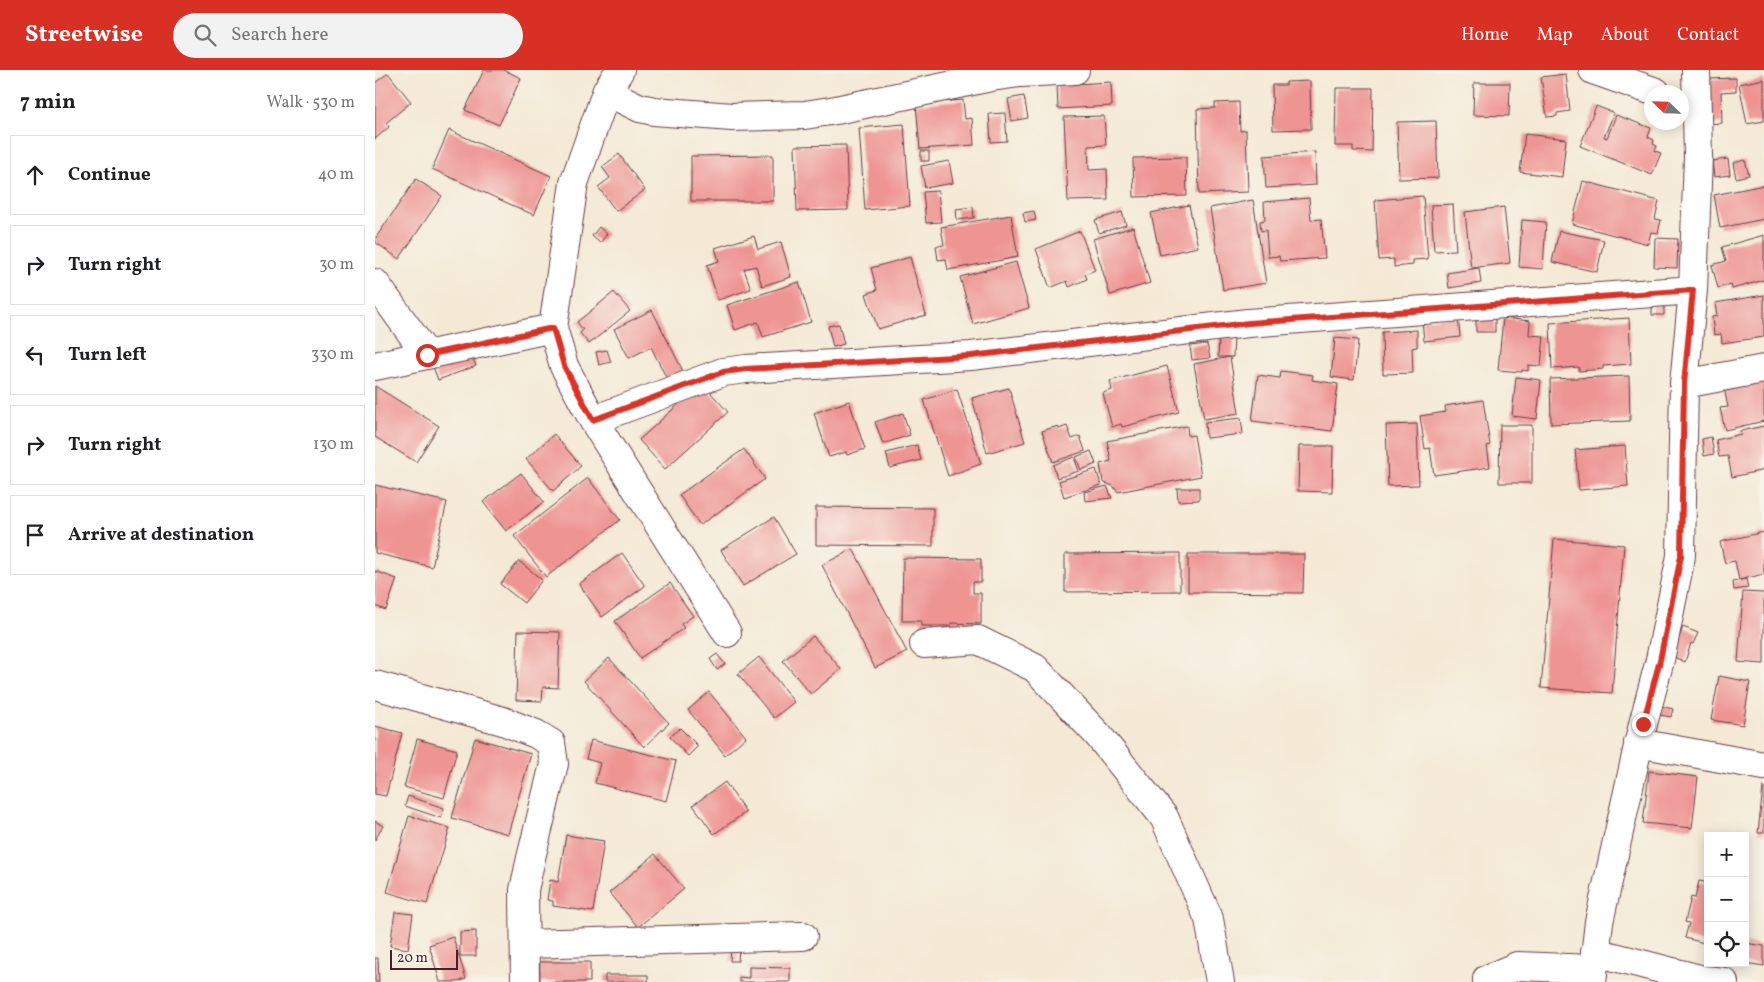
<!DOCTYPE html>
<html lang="en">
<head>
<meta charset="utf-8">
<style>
  :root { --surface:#fff; --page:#f2f2f2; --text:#202124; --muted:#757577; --line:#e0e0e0; --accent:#d93025 }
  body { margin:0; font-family:Vollkorn,serif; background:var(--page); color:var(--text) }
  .controls { position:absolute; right:15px; bottom:15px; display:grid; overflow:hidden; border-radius:0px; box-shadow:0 2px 12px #0003 }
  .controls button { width:45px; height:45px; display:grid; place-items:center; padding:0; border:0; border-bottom:1px solid var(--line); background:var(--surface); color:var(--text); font:25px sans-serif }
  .compass { position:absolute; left:1269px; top:15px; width:45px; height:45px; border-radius:50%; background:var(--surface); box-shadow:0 2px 12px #0003; rotate:293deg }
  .scale { position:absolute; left:15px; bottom:12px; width:68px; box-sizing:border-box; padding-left:5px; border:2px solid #4a1f2b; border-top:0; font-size:14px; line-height:18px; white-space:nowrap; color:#4a1f2b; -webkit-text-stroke:4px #f7f3e8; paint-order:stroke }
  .stop { position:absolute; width:15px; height:15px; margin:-11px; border:4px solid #d93025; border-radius:50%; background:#fff }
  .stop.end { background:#d93025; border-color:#fff; box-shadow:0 1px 5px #0008 }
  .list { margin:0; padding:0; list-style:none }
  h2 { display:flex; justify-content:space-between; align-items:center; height:65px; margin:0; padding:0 20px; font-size:21px }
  h2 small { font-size:16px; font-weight:400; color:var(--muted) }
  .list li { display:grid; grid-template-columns:32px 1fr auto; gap:15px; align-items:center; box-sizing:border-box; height:80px; margin:0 10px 10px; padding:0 10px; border:1px solid var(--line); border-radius:0px }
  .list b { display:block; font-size:19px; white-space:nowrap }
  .list em { font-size:16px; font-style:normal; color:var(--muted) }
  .icon { flex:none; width:28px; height:28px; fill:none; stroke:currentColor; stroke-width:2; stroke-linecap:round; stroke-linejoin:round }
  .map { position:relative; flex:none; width:1389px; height:912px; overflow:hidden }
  header { display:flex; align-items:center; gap:30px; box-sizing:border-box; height:70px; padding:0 25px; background:var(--accent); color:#fff }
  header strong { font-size:24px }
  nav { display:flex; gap:28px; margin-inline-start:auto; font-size:18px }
  .search { width:350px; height:45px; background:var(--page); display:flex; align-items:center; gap:12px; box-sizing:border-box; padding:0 18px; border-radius:28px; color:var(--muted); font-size:19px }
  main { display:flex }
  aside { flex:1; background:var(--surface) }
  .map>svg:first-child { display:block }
  .building { fill:#ee9594 }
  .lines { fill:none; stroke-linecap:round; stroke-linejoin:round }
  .street-casing { stroke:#643d44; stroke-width:30 }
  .street { stroke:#fff; stroke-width:28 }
  .route { stroke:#d93025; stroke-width:6 }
</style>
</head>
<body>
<header>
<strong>Streetwise</strong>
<div class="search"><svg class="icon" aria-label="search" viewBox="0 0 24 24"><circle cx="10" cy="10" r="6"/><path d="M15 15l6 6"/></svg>Search here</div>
<nav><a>Home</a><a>Map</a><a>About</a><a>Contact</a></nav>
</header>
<main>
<aside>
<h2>7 min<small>Walk · 530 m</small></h2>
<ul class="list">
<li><svg class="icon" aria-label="ahead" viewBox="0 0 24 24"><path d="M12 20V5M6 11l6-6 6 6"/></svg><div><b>Continue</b></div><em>40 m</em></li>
<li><svg class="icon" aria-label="right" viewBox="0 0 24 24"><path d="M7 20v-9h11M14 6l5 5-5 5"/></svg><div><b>Turn right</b></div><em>30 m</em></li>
<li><svg class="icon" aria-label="left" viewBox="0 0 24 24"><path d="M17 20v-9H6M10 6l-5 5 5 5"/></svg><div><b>Turn left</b></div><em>330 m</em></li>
<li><svg class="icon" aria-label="right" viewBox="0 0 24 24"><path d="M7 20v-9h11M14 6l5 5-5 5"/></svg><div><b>Turn right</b></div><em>130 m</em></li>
<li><svg class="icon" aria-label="arrive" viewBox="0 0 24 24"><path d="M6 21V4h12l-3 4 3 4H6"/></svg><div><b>Arrive at destination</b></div></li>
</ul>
</aside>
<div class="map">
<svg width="1389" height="912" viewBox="0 0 1389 912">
  <rect width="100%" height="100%" fill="#f7f3e8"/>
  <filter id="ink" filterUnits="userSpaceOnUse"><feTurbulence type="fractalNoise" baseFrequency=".02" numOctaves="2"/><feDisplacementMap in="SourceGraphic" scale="10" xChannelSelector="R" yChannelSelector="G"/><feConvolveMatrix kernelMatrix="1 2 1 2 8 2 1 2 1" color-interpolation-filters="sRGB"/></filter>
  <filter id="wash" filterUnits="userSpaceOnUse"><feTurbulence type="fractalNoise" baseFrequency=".0096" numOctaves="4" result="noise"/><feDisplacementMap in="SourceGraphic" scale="20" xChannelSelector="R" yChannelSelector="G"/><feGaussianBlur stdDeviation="1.12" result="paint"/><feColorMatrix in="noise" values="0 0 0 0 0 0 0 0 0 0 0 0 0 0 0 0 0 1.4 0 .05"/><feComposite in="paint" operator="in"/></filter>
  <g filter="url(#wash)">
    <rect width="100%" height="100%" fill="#f4e9d5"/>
    <g id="blocks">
      <path class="building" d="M109,0H129L146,8L124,55L90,40Z
        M13,3L36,32L11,53L14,57L0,69V13Z
        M1191,4L1195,41L1182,43V46L1172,47L1166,7Z
        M1361,8V21L1346,22L1347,53L1334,54L1331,9Z
        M1389,9V51L1372,54L1364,14Z
        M935,11L936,59L898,60L897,15H911V12Z
        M736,12L737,36L683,39L682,15Z
        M1099,13H1135L1134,46L1098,45Z
        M961,18H998L997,82L978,81V76H960Z
        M649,26L653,48L637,51L633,29Z
        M588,30L590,49L597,48L599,75L545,79L541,34Z
        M864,32L865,61L871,60L873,122L824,124L822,39L840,38V33Z
        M1221,36L1239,43L1229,67L1232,68L1241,45L1276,58L1273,67L1279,70L1278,74L1282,76L1280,81L1286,83L1277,105L1205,76Z
        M630,43L632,71L616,72L614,44Z
        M729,46L731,75L713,76L714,100L732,99L733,130L693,131L689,47Z
        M1061,51L1063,108L1024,109L1022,52Z
        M529,54L535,136L490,140L484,58Z
        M74,60L176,106L159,145L57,99Z
        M1150,64L1191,69L1187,107L1145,102Z
        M471,75L473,140L422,141L420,76Z
        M546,81H554V91H546Z
        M940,82L941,115L891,118L889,86Z
        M244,84L270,120L241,141L223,117L235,108L227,97Z
        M398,85V131H316V86Z
        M811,87L812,126L759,127L758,88Z
        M1353,89L1355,105L1339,107L1337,91Z
        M1370,90L1374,105L1361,108L1358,93Z
        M574,91L578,113L550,118L546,96Z
        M41,109L67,126L24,189L0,172V169Z
        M1208,111L1284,131L1280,149L1286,150L1283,163L1276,162L1273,174L1197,154Z
        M1389,115V149L1345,158L1339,125Z
        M563,121L566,152L551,153L548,122Z
        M1048,126L1053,189L1038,190V195L1019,197V189L1004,190L1000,130Z
        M934,128L936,150L946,149L950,188L905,191L904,186L893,187L891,160L886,161L885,151L890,150L889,132Z
        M878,130L891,213L848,220L835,138Z
        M1078,134L1081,180L1059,181L1056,135Z
        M814,135L823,177L785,185L776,143Z
        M598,137L599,148L582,150L581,139Z
        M1129,137L1135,193L1096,198L1090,142Z
        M659,141L661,150L650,152L648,143Z
        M747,142L751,155L724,163L720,150Z
        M636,145L643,187L573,200L571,189L563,190L561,176L569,175L566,157Z
        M1147,150L1171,152L1168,199L1144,197Z
        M224,157L232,164L225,173L217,166Z
        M758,157L775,213L735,225L718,169Z
        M705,161L720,200L710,204L712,209L694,217L692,211L675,218L661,179Z
        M1184,161L1229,170L1222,202L1177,192Z
        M1389,165V210L1357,219L1356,214L1343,218L1337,195L1351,191L1347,177Z
        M379,166L383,179L406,172L416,207L387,216L381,196L369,199L376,219L343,230L332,195L344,191L340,178Z
        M1280,168L1303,169L1302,198L1279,197Z
        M535,187L551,245L503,259L491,224L502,220L496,198Z
        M641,192L654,238L598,254L585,207Z
        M1104,198L1106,213L1074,218L1072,203Z
        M424,212L436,252L388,267L383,252L360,260L352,235Z
        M239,222L255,241L214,274L205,263L208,260L202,252Z
        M1389,225V267L1347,273L1346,264L1339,265L1337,247L1342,246L1340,233Z
        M1277,232H1289V245H1277Z
        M277,240L309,303L293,311L276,277L254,288L239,259Z
        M1120,245V262H1101V246Z
        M1083,246L1085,267L1049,271L1047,250Z
        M1128,248L1155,251L1154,265L1169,266L1166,296L1153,295V301L1147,300V302L1123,300Z
        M1254,248L1256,294L1228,296V299L1204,301V297L1177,299L1175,253Z
        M464,254L469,274L458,277L453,256Z
        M1042,260V277L1037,278L1038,303L1008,304L1007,262Z
        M844,267L859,268L858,287H843Z
        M960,268L983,270L979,310L956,307Z
        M832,274L835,288L817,290L815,276Z
        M95,280L101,296L63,310L57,294Z
        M232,280L236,292L224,295L221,282Z
        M855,287L864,343L829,349L819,294Z
        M792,296L804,342L747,357L746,354L737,357L728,323L737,320L735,311Z
        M906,301L938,305L937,310L963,314L957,361L877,351L883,305L905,308Z
        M1254,306L1255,351L1176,354L1175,309Z
        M1141,307L1166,310L1162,349L1137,346Z
        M1389,309V351L1350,360L1345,338L1353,337L1349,318Z
        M327,313L353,342L290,399L264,370Z
        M0,316L64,356L41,392L0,367Z
        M634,318L650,372L612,383L597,328Z
        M582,319L606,394L573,406L549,330Z
        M1108,330L1115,375L1112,376L1115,397L1059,405L1055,378L1050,379L1045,346L1071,342L1070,336Z
        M474,331L490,379L472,385L471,382L454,387L439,343Z
        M528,343L535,365L508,374L500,352Z
        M866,348L868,364L831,368L830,352Z
        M1042,354L1044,415L1013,416L1011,355Z
        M1125,355H1157V413H1124Z
        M683,356L684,359L692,356L697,369L705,366L710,381L678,392L667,361Z
        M812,356L813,366L819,365L826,406L743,422L738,416L728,412L725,394L736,391L732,371Z
        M1389,356V400L1357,407L1353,386L1344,387L1341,370L1366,364L1365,361Z
        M179,364L206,396L178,421L151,389Z
        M1336,367L1339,384L1329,386L1327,369Z
        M542,375L546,390L515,398L511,383Z
        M924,376H958L957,422L923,421Z
        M1250,376L1253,416L1204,420L1200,380Z
        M369,379L390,409L325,455L304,425Z
        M716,381L721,394L706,400L701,387Z
        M699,387L704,401L682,408L678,395Z
        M721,399L726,415L689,427L684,411Z
        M146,403L169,432L131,461L108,432Z
        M213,408L245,450L171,507L139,466Z
        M0,415L72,432L57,497L0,483Z
        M732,416L737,428L710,431L709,422Z
        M802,418H824V430L803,431Z
        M441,437L558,438V476L441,475Z
        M399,447L421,484L368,516L346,480Z
        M1389,462V504L1364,510L1360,491L1350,493L1345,472Z
        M1179,469L1249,475L1237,623L1166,618Z
        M478,479L532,582L500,598L447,495Z
        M247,483L270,516L227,547L204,514Z
        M805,483V521L690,522V484Z
        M813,484H929L928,523L813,522Z
        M528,488L606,489V512H598V523H606V554L576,553V556H546V551H527Z
        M144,491L167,510L149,533L125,514Z
        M0,501L22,509L11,540L0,536Z
        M1371,509L1373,518L1359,520L1358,512Z
        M295,513L318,546L306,554L309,558L265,588L240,551Z
        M1368,522L1389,523V594L1363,592Z
        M1308,557L1323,563L1318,574L1316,573L1310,592L1297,586Z
        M143,561L185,562L183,618L168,617L167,631L141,630Z
        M438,566L466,599L436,624L408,591Z
        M342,584L350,594L342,600L335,589Z
        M384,587L419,632L399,648L363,604Z
        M234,588L294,653L269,677L209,611Z
        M1344,606L1375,612L1368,655L1336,650Z
        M334,622L371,667L350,685L313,640Z
        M1286,636L1298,639L1296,647L1284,645Z
        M0,656L27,663L11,726L0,724Z
        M305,658L323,676L313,686L295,667Z
        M100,668L156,684L133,764L77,748Z
        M42,669L82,680L69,728L29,717Z
        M216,670L301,691L291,731L220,713L225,693L211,689Z
        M1274,701L1323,707L1317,758L1268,753Z
        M350,712L371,742L339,764L318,735Z
        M1388,717H1389V763H1383Z
        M33,726L69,738L66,748L30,736Z
        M34,746L75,758L52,834L12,822Z
        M0,751L8,756L0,770Z
        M191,765L229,771L218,842L178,836V831L172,830L175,810L183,812Z
        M280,784L309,819L263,857L234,823Z
        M1332,805H1333V874L1310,868L1314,853L1310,852L1316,827L1320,828L1324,811L1330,812Z
        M20,842L38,844L33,879L15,876Z
        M101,861V886H85V862Z
        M78,867L91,909L83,912H65L54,875Z
        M1370,873L1389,876V896L1370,893Z
        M356,879H364L363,891H355Z
        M0,888H3L4,912H0Z
        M165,892H215V912H165Z
        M374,897L415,898V912H364V907L374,908Z
        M230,905H273V912H230Z"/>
    </g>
  </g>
  <g filter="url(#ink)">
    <use href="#blocks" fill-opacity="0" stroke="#643d44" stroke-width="1"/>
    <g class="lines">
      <defs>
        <path id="street" d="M245,0L232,20L199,113L178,258L189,296L218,350L352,563
          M1218,0L1281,22
          M232,22L265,38L279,41L357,47L430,45L461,40L616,7L645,3L700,0
          M0,213L52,285
          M0,296L178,258
          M1309,314L1389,299
          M218,350L348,302L371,299L596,286L873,253L1318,220
          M549,574L603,570L660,598L723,665L789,747L834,849L845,912
          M0,615L128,651L161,664L176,673L179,694L156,788L149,820L150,912
          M1263,673L1389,696
          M150,874L428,866
          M1220,882L1329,910L1349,912
          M1112,912V909L1142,896L1218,899
          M1217,912L1224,852L1268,654L1285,590L1306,486L1309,314L1318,220L1323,87L1321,0"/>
      </defs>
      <use href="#street" class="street-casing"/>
      <use href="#street" class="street"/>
    </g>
  </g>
  <g class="lines" filter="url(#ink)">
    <path class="route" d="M52,285L178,258L189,296L218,350L348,302L371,299L596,286L874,253L1318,220L1309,314L1306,486L1285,590L1268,654"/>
  </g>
</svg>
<div class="controls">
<button>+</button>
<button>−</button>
<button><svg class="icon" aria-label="locate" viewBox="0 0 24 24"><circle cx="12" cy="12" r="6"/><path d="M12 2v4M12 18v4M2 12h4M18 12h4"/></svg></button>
</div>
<svg class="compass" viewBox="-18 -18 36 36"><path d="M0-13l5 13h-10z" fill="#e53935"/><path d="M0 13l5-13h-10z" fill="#757577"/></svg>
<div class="scale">20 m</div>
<div class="stop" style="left:52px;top:285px"></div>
<div class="stop end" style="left:1268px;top:654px"></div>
</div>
</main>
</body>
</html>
